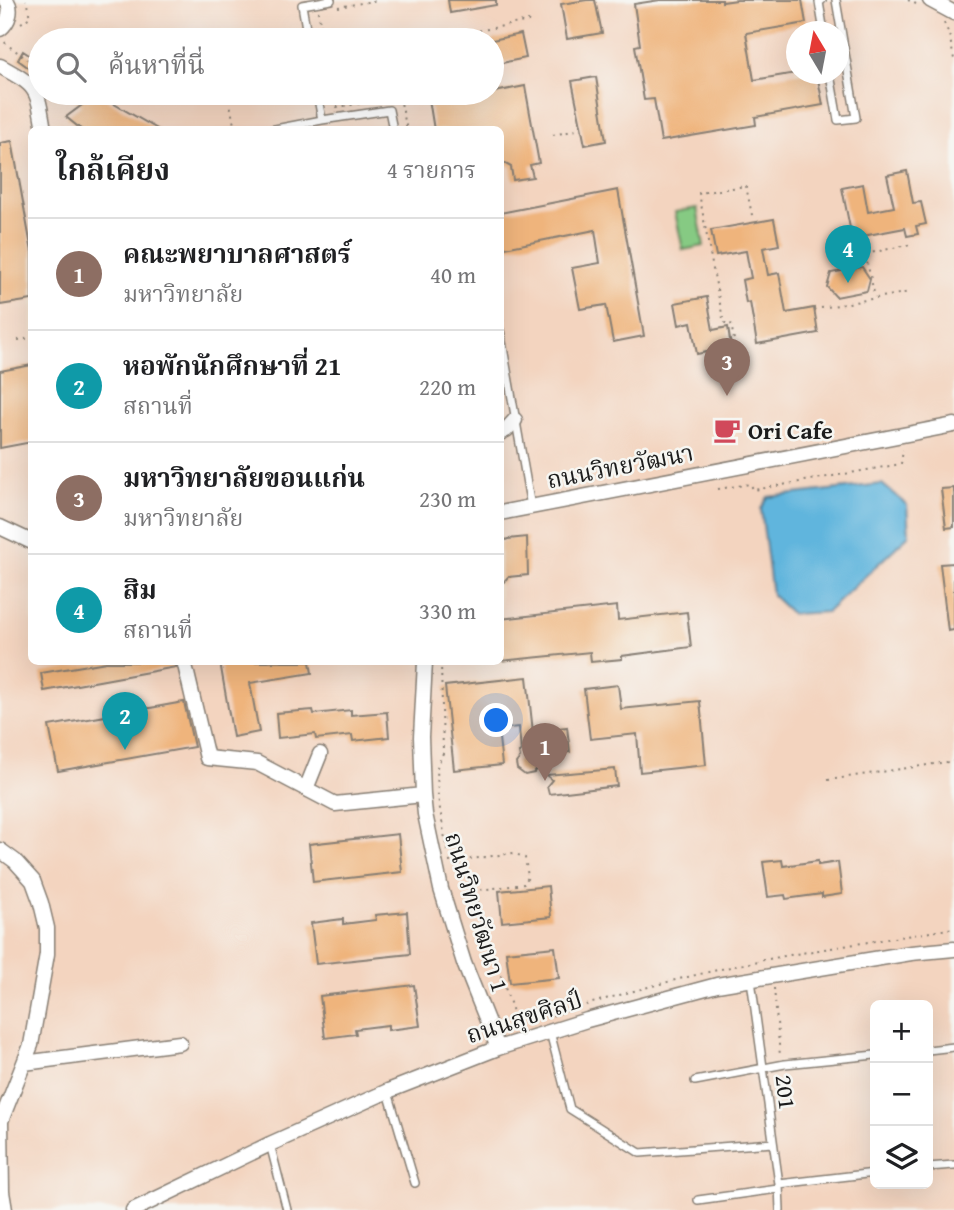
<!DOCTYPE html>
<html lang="th">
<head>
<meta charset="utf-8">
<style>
  :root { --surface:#fff; --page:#f2f2f2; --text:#202124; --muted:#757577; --line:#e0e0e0; --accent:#d1495b }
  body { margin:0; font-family:"Gentium Book Plus","Noto Serif Thai",serif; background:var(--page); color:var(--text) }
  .controls { position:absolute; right:21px; bottom:21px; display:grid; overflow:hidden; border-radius:10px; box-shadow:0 7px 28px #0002 }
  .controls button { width:63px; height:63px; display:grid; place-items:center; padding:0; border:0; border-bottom:2px solid var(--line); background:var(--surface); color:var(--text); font:35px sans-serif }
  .compass { position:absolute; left:786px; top:21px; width:63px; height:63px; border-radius:50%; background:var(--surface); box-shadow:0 7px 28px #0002; rotate:350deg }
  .you { position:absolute; left:497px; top:721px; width:24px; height:24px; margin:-18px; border:5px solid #fff; border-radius:50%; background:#1a73e8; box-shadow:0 0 0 10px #1a73e833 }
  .badge { display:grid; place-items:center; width:46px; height:46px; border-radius:50%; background:var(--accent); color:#fff; font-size:23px; font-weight:700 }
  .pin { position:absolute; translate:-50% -58px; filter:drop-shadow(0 2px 4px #0008) }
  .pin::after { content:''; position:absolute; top:37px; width:24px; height:21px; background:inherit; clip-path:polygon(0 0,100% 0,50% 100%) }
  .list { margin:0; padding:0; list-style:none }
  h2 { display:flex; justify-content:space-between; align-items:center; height:91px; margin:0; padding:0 28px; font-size:30px }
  h2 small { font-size:23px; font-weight:400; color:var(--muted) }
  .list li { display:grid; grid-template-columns:46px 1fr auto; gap:21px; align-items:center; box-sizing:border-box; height:112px; padding:0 28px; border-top:2px solid var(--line) }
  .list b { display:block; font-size:26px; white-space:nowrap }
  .list p { margin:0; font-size:23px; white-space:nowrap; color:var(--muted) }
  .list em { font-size:23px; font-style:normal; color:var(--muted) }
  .icon { flex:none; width:38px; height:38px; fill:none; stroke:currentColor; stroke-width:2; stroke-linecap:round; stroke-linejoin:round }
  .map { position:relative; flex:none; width:954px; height:1210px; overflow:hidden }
  .search { position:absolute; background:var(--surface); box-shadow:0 7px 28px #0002; left:28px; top:28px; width:476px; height:77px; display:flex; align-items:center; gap:18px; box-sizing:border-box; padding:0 24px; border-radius:38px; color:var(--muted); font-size:26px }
  .panel { position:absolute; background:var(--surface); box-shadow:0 7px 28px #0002; left:28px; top:126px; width:476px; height:539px; border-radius:10px }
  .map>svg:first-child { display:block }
  .built { fill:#f3d4bf; fill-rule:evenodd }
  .green { fill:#86ca83; stroke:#517350; stroke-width:2 }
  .water { fill:#61b5dd; stroke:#3e687c; stroke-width:2 }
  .building { fill:#efb47c }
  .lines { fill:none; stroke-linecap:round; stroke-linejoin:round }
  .service-casing { stroke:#887f74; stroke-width:10 }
  .minor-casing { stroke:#887f74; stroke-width:17 }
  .path { stroke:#887f74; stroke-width:2; stroke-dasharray:2 5; stroke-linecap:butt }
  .service { stroke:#fff; stroke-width:7 }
  .minor { stroke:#fff; stroke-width:14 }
  .labels { text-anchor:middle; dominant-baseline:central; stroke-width:5; stroke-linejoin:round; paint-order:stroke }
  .poi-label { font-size:24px; font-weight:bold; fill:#1c1c1c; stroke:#f6f6f2; text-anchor:start }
  .street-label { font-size:24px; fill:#1c1c1c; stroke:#f6f6f2 }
</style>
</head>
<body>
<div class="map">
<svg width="954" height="1210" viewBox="0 0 954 1210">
  <rect width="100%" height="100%" fill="#f6f6f2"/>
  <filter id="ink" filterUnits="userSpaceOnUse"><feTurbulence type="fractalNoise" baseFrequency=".0143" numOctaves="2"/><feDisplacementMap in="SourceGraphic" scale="14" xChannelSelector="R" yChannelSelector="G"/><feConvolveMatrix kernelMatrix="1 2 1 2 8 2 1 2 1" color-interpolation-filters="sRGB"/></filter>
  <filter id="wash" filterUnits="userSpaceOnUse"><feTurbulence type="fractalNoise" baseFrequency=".00686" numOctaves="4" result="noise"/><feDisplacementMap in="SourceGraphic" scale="28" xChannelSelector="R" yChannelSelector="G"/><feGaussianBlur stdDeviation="1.57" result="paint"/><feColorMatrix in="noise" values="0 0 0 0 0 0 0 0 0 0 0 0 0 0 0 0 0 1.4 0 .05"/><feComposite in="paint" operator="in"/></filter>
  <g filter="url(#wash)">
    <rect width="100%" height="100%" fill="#f4e2cc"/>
    <path class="built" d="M0,0H954V1210H0ZM796,32H838V74H796ZM40,40H492V93H40ZM32,130H500V662H32ZM875,1005H928V1184H875Z"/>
    <path class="green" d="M697,208L704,246L683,250L675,212Z"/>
    <path class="water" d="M882,484L907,505L909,535L827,612L792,614L772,595L761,509L768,497Z"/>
    <g id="blocks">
      <path class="building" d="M448,0H496V5L450,13Z
        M587,0H595L602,33L567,39L561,4Z
        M660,0H722V2L737,0H802L806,23L746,33L754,80L796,73L817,74L823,105L755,117L756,125L661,141L654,99L644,100L635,46L640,45L634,4Z
        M521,34L526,58L492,65V40Z
        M23,51L40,62V76L18,60Z
        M596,77L606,141L585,145L572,81Z
        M525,86L539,163L530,165L533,177L513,180L511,167L500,161V130H434L428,93H469V97Z
        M64,93H95L159,130H82L66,117L82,105Z
        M12,141L32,252V300L0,305V143Z
        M907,171L913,203L921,202L926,224L916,226L918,234L907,236L905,228L852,238L842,188L863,184L868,212L894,207L887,175Z
        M618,190L644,336L613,342L606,305L580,309L572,268L600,263L595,230L500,249V213Z
        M774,219L779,245L763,248L768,275L779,273L786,313L814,308L818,333L757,344L750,302L746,303L742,280L751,278L746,251L716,256L711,230Z
        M862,267L870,279L867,291L836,297L827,287L831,273Z
        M707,297L713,330L728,327L731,347L697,354L691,322L679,325L675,303Z
        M32,365V442L0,448V371Z
        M954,488V527L946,528L941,489Z
        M527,537L528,575L508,577L500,586V542L508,539Z
        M954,563V630L948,631L940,564Z
        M617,606L618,620L687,612L691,647L622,656V659L591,662L590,652L500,661V619Z
        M106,662H176V667L44,691L41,673Z
        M220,662H310L312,673L250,683L259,732L233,737Z
        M527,677L533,732L567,727L570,752L532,755L542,763L534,773L525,775L517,769L516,763L520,758L519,753L521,752L519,727L498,729L502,765L454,770L445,686Z
        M618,685L621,709L700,701L706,765L640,772L637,734L590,739L584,689Z
        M184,702L194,747L58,771L49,726Z
        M313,710L314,714L351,710V715L387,712L389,737L353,741L352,735L316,739L315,734L278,738L276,713Z
        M615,769L617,786L549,794L547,786L552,780L546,775Z
        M398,834L402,872L313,882L309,844Z
        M782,860L783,866L818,861V865L838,862L842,894L822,897V894L786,899L785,895L768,897L763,862Z
        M548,886L551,917L502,922L499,891Z
        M407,912L410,954L316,964L311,923L343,919V924L376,920L375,915Z
        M555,947L559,978L510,983L506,952Z
        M414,985L420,1026L388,1030V1025L355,1029L356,1034L325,1038L320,996Z"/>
    </g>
  </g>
  <g filter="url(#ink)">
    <use href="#blocks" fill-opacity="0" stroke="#887f74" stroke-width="2"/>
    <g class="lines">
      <defs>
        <path id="service" d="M822,0L819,2L824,32
          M308,40L302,5L331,0
          M830,74L838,120L856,118L836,0
          M317,93L322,120L389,110L393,130
          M270,130L322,120
          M500,330L531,507
          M751,980L779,1184L780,1210
          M550,1032L570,1109L640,1153L773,1143
          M928,1050L954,1047
          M695,1081L785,1064L875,1055
          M388,1092L415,1183
          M270,1144L287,1210
          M928,1167L954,1165
          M779,1184L875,1173
          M698,1200L778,1189"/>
        <path id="minor" d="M930,0L954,13
          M0,29C9,22 13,9 6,0
          M0,66C38,87 37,87 44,130
          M500,433L506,430L515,420
          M500,513L954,425
          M0,527L32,542
          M425,662L421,737L423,795L425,814L441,889L464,963L498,1048
          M185,665L207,758L257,763L335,804L423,795
          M306,789L320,754
          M0,850L15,861L33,881L41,903L47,928V954L31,1045L1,1121L2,1192L5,1210
          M24,1063L180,1043
          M133,1210L270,1144L388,1091L498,1048L587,1020L717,985L911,953L954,949"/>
      </defs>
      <use href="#service" class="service-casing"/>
      <use href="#minor" class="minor-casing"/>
      <path class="path" d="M908,0L916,4
        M338,7L379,0
        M318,11L324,40
        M21,23L30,17L26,0
        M944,23L949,34L954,59
        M431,40L534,20
        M5,42L6,44L40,68
        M228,93L235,130
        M334,93L337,107L400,98L407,130
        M388,93V99
        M553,135L582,129
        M864,249L875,297
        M866,254L907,245L912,249
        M500,300L504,321
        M821,308L910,292
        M18,340L32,338
        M735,346L731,323H724L714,275L699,193L746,186L753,220
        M718,489L750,484L754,490L901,464L903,450
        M441,662L443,753L437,767L438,797L447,851
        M828,780L954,761
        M449,862L514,853L525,858L528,877L524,884L473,891L518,1027C582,1005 647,986 713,971C792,952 874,942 954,928
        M774,988L780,1056"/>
      <use href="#service" class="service"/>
      <use href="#minor" class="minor"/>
    </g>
  </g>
  <defs>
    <symbol id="cafe-bare" viewBox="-9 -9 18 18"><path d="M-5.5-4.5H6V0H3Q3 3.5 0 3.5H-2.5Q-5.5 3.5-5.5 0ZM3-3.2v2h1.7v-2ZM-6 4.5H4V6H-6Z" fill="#d1495b" stroke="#f6f6f2" stroke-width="2.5" paint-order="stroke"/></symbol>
  </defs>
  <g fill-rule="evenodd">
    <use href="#cafe-bare" x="708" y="411" width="38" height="38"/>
  </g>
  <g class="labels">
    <g class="poi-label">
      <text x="748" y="430">Ori Cafe</text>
    </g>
    <g class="street-label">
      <text transform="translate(620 466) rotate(-11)">ถนนวิทยวัฒนา</text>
      <text transform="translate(477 912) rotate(73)">ถนนวิทยวัฒนา 1</text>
      <text transform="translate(524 1017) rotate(-18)">ถนนสุขศิลป์</text>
      <text transform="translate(786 1092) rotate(83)">201</text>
    </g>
  </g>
</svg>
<div class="controls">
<button>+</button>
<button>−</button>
<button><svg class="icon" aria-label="layers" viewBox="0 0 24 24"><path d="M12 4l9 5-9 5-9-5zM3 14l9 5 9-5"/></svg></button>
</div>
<svg class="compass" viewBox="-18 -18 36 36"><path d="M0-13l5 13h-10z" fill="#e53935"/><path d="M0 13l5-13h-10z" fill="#757577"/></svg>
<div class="you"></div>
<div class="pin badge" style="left:545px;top:781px;background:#8d6e63">1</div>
<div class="pin badge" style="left:125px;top:750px;background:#0f9aa8">2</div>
<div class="pin badge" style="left:727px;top:396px;background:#8d6e63">3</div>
<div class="pin badge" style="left:848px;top:283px;background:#0f9aa8">4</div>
<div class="search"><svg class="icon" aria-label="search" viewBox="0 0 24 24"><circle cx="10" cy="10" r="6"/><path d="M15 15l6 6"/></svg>ค้นหาที่นี่</div>
<section class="panel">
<h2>ใกล้เคียง<small>4 รายการ</small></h2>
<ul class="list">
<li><span class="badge" style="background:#8d6e63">1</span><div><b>คณะพยาบาลศาสตร์</b><p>มหาวิทยาลัย</p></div><em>40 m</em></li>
<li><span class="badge" style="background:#0f9aa8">2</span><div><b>หอพักนักศึกษาที่ 21</b><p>สถานที่</p></div><em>220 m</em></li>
<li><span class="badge" style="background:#8d6e63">3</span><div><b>มหาวิทยาลัยขอนแก่น</b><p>มหาวิทยาลัย</p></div><em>230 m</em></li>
<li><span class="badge" style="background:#0f9aa8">4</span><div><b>สิม</b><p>สถานที่</p></div><em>330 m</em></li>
</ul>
</section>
</div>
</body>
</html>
